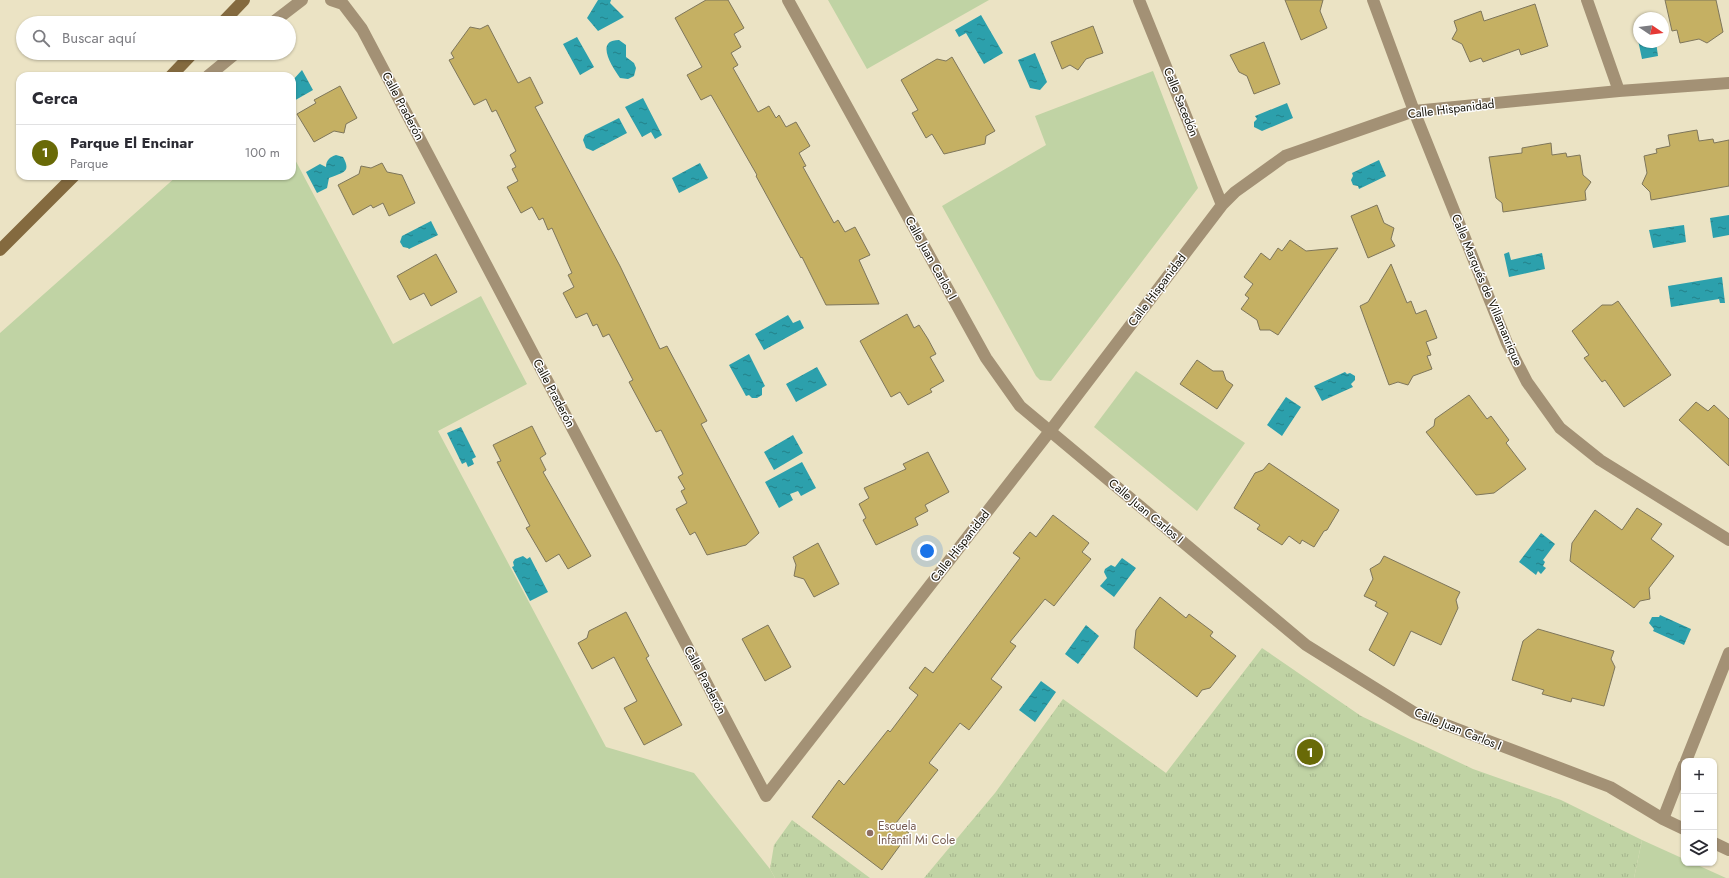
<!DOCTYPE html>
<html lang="es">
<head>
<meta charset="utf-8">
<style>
  :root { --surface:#fff; --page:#f2f2f3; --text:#2b2b33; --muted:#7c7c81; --line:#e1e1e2; --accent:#696a07 }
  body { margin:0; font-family:Jost,sans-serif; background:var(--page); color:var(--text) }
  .controls { position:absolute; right:12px; bottom:12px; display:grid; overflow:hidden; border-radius:8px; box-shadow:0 1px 3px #0004 }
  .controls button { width:36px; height:36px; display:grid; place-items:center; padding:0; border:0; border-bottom:1px solid var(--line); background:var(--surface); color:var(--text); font:20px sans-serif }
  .compass { position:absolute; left:1633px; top:12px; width:36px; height:36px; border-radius:50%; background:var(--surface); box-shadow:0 1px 3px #0004; rotate:103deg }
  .you { position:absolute; left:927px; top:551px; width:14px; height:14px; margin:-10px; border:3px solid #fff; border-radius:50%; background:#1a73e8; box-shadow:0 0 0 6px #1a73e833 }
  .badge { display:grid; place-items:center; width:26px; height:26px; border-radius:50%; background:var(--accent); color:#fff; font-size:13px; font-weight:700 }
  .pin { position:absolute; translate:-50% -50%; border:2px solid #fff; box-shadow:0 1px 4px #0006 }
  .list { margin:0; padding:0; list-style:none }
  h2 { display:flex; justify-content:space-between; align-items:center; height:52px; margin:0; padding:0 16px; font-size:17px }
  h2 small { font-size:13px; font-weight:400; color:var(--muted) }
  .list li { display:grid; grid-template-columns:26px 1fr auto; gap:12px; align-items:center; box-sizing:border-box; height:56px; padding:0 16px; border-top:1px solid var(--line) }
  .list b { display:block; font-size:15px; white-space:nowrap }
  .list p { margin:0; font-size:13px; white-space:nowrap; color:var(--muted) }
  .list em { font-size:13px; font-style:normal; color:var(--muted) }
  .icon { flex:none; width:22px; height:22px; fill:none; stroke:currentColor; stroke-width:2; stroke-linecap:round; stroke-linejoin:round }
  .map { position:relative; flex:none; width:1729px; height:878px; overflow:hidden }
  .search { position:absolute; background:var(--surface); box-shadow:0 1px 3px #0004; left:16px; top:16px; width:280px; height:44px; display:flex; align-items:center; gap:10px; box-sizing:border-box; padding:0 14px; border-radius:22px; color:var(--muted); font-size:15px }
  .panel { position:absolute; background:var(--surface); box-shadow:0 1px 3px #0004; left:16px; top:72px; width:280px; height:108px; border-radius:12px }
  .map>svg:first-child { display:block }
  .grass { fill:#c0d3a4 }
  .park { fill:url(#park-tufts) }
  .water { fill:url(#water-ripples) }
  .building { fill:#c5b063; stroke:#7e765b }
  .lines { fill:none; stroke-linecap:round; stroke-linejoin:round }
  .street { stroke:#a39175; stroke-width:12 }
  .secondary { stroke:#846a3f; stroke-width:12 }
  .education-dot { fill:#8d6e63; stroke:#fff; stroke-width:1.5 }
  .labels { text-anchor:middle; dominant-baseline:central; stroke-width:3; stroke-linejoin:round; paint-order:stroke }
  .street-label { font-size:12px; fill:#120f05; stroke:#fff }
  .education-label { font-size:12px; fill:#785e54; stroke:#fff; text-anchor:start }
</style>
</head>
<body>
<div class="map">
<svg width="1729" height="878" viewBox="0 0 1729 878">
  <defs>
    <pattern id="park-tufts" width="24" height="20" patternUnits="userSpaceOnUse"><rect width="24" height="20" fill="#c0d3a4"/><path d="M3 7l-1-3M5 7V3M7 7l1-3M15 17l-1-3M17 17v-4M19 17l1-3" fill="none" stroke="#a4b48c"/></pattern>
    <pattern id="water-ripples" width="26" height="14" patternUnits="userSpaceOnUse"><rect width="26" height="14" fill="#2ca0ac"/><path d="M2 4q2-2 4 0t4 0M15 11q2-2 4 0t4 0" fill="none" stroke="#24818a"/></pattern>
  </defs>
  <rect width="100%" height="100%" fill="#ebe3c4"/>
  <path class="grass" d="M828,0H989L867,69Z
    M1153,71L1198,188L1051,381L1040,380L1036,376L942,206L1046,145L1035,116Z
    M292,154L393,344L481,296L527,384L438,431L606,747L694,773L770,869L775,878H0V333L177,176H292Z
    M1136,371L1245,443L1197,511L1094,427Z
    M1642,840L1684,859V863H1693L1726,878H1634Z"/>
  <path class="park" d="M1262,648L1361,716L1473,769L1561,800L1642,840L1634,878H924L995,793L1063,699L1166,773Z
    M792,820L870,878H775L770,869L774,845Z"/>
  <path class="water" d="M598,0H611L610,3L624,17L598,31L587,18Z
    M981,15L1003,53L984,64L966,33L959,37L955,30Z
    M1639,25V42H1656L1658,56L1642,59L1635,26Z
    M577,37L594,67L580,75L563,44Z
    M619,40L626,45V57L634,63L636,68L634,76L628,79L620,78C613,68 594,40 619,40Z
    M1035,53L1047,82L1040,90L1030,88L1018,60Z
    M302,70L313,90L292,102V81Z
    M643,98L662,135L655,139L651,132L642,137L625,107Z
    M1287,103L1293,118L1262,131L1254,127V122L1257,119L1255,116Z
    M619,118L627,133L593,151L586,148L583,140L585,135Z
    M336,155L343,157C352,173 342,172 329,178L327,188L317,193L306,172L320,164L326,167C326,160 330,157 336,155Z
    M1379,160L1386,176L1359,189L1358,186L1353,185L1351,180L1353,176L1352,173Z
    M700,163L708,178L679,193L672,178Z
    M1729,215V235L1713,238L1710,218Z
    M431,221L438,235L409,249L408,248L403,247L400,242L402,236Z
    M1684,225L1686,242L1653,248L1649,230Z
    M1509,252L1511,260L1542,253L1545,269L1509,277L1504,254Z
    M1722,277L1725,303H1720L1719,299L1671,307L1668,286Z
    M788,315L793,323L800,320L804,328L764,350L755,334Z
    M749,354L765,386L762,388V395L757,398H752L749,395L746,396L729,365Z
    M817,367L827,385L796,402L786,384Z
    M1345,372L1347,374L1350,373L1355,376V380L1351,384L1353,387L1322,401L1314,386Z
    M1286,397L1301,407L1282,436L1267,425Z
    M461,427L476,457L472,459L474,464L468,467L466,462L462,464L447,433Z
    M793,435L803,453L774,470L764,452Z
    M802,462L816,488L801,496L798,491L790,494L793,500L779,508L765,482Z
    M1541,533L1555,544L1543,560L1545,562L1543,566L1546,568L1541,574L1538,571L1536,575L1519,562Z
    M523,556L527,559L530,557L548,592L530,601L512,567L514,566L513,562L515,559Z
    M1122,558L1136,568L1114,597L1100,586L1107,578L1104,572L1105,569L1111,565L1115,567Z
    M1660,615L1691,629L1684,645L1653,631L1654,629L1649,623L1652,617H1659Z
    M1086,625L1099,636L1078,664L1065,654Z
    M1041,681L1056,692L1035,722L1019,710Z"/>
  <path class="building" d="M706,0H728L744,28L734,34L741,47L731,53L738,65L733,68L758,112L769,106L776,118L779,115L786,127L796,122L810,146L799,153L806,166L803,167L834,223L838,220L845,232L855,227L870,255L859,260L879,304L826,305L802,257L801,258L756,176L757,175L711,95L701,100L687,75L702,67L675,18Z
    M1285,0H1323L1320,11L1327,28L1301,40Z
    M1665,0H1716L1723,32L1707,43L1699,39L1680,43L1677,30L1672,31Z
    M1535,4L1548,46L1521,55L1519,49L1483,62L1481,58L1470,62L1462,44L1452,39L1457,30L1454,21L1481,11L1484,21Z
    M488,25L518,83L530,77L543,103L535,107L620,266L660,349L667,346L707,421L701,424L759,533L746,545L707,555L695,532L690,535L676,509L687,503L681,491L685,489L678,477L683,474L661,430L656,432L629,382L633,380L609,334L603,337L597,324L593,326L587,313L576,318L563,293L574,287L568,275L572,273L552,228L548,230L543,218L539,220L532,207L521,213L507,187L518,181L512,169L516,167L510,155L516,151L496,110L492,112L486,99L474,105L449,60L454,58L451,53L470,27L480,29Z
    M1093,26L1103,53L1086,59L1078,70L1070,65L1062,69L1051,42Z
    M1264,42L1280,84L1254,94L1247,76L1239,72L1230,55Z
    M952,57L995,131L986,136L985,144L944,154L932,134L926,138L912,113L918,110L901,80L937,59L946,61Z
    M340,86L357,118L346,124L344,133L334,131L314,142L297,114L316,103L314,100Z
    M1697,130L1699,141L1713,139L1714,143L1729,140V186L1651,200L1650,192L1642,184L1647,173L1644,156L1657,153L1656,149L1670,146L1668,135Z
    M1551,143L1552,155L1566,153L1567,157L1580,155L1583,175L1591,182L1585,191L1586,200L1503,212L1502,203L1496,198L1489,157L1522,153V148Z
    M382,163L387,172L402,175L415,203L389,216L383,203L373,208L371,205L353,215L338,185L359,174L361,166L371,168Z
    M1377,205L1384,223L1394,228L1391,239L1395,246L1368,258L1351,216Z
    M1290,240L1306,251L1338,248L1278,335L1270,330H1260L1257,320L1241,309L1249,298L1245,295L1253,284L1244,277L1261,253L1270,260L1278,248L1282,251Z
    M436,254L457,292L431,306L424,293L410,300L397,276Z
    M1391,264L1407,303L1411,301L1416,314L1426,310L1437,338L1426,342L1431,355L1427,356L1432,369L1413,376L1408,385L1398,382L1389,385L1360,306L1368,302Z
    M1618,301L1671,375L1624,407L1605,380L1602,382L1584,358L1589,355L1572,331L1602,305H1612Z
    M907,314L914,328L919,325L928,339L936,354L930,357L944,381L930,389L932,392L908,405L900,392L891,397L860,341Z
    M1197,360L1213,371H1223L1226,380L1233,385L1217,409L1180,384Z
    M1469,395L1487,419L1491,416L1509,440L1506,443L1526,469L1494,493L1476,495L1426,432L1434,426L1435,419Z
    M1696,402L1708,411L1714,405L1729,419V466L1679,420Z
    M532,426L546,454L540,458L546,470L543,472L591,556L568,569L559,554L546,562L526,528L530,526L497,462L501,461L493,445Z
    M928,452L949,492L925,505L928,511L915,518L918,525L876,545L863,520L866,518L859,504L869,498L864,488L906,469L903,464Z
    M1269,463L1339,510L1327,530L1324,531L1314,547L1302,540L1300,544L1289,536L1282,545L1257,529L1260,525L1234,508L1255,473L1263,470Z
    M1637,508L1662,524L1651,539L1674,556L1649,588L1650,599L1640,601L1634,608L1570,561L1572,543L1595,510L1622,530Z
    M1053,515L1089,543L1082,552L1091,559L1054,606L1045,599L1010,642L1016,646L991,679L1002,687L969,730L960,723L929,763L938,770L896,823L909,833L882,870L812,817L839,780L844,785L888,730L890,732L918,695L909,688L925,667L933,673L1020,558L1013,553L1030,532L1036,537Z
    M818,543L839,584L814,597L804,579L794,576L796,565L793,557Z
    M1384,556L1460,592L1456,600L1458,608L1441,645L1411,631L1394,666L1369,650L1388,613L1375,606L1377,602L1364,596L1373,579L1370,569L1380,563Z
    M1160,597L1186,618L1189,614L1213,632L1210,636L1236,656L1210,688L1202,690L1197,697L1134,648L1136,630Z
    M626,612L649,656L646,658L682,725L644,745L624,708L637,701L614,657L592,669L578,643L587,638L589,631Z
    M768,625L791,667L765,681L742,639Z
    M1538,629L1614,651L1611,659L1615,667L1604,706L1572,698L1571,702L1542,694L1544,690L1512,680L1523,641Z"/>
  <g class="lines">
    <path class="street" d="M331,0L343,4L362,29L766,796L1050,431L1222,205L1235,192L1285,156L1414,111L1619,91L1729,83
      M788,0L986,358L1020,406L1306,645L1415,713L1610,787L1663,819L1684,829
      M1139,0L1222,205
      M1373,0L1414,111L1507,343L1527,382L1560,428L1600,460L1729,540
      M1587,0L1619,91
      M272,23L302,0
      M208,76L236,53
      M1686,761L1729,653
      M1663,819L1684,765
      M1714,843L1729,850"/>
    <path class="secondary" d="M222,23L244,0
      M171,76L193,53
      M0,250L74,176"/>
  </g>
  <circle class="education-dot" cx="870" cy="833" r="4"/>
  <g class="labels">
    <g class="street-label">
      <text transform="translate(1181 102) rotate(68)">Calle Sacedón</text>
      <text transform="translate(403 106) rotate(62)">Calle Praderón</text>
      <text transform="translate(1451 109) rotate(-7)">Calle Hispanidad</text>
      <text transform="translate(931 258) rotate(61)">Calle Juan Carlos I</text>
      <text transform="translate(1157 290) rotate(-53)">Calle Hispanidad</text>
      <text transform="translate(1487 290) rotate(67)">Calle Marqués de Villamanrique</text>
      <text transform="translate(554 393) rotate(62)">Calle Praderón</text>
      <text transform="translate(1146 511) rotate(40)">Calle Juan Carlos I</text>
      <text transform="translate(960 546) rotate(-52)">Calle Hispanidad</text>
      <text transform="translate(705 680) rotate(62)">Calle Praderón</text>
      <text transform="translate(1458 729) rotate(22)">Calle Juan Carlos I</text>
    </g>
    <g class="education-label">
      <text x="878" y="826">Escuela<tspan x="878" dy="14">Infantil Mi Cole</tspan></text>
    </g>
  </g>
</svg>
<div class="controls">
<button>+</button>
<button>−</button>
<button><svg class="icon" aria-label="layers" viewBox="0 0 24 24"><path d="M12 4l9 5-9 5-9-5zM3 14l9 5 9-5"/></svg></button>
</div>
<svg class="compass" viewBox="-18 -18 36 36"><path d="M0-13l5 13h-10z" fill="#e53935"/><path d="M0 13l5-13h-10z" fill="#7c7c81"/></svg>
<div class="you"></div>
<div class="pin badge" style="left:1310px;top:752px">1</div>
<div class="search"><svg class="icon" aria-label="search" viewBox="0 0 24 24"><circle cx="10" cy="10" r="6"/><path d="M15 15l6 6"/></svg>Buscar aquí</div>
<section class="panel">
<h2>Cerca<small></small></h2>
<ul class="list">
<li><span class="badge">1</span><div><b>Parque El Encinar</b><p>Parque</p></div><em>100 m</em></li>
</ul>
</section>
</div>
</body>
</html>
